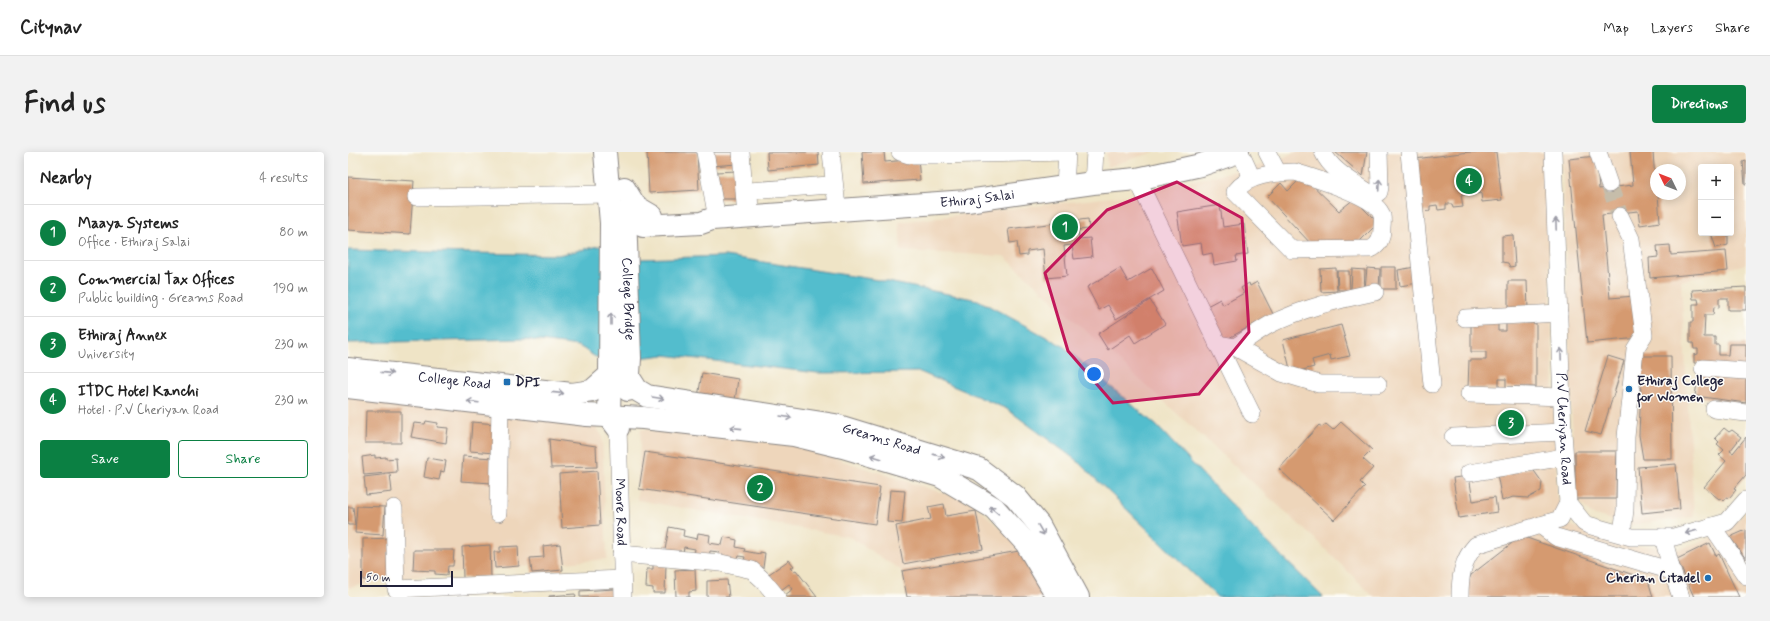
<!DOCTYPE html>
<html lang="en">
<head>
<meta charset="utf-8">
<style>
  :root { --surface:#fff; --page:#f2f2f2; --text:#222; --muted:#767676; --line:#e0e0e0; --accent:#0b8043 }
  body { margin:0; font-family:Mynerve,sans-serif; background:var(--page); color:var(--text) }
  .controls { position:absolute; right:12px; top:12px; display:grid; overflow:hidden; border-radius:4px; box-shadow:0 2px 10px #0003 }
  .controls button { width:36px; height:36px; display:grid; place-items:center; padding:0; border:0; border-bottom:1px solid var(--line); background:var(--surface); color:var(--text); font:20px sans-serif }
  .compass { position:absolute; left:1302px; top:12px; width:36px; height:36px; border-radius:50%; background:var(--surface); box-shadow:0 2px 10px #0003; rotate:313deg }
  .scale { position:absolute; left:12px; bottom:10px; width:93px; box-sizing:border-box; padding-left:4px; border:2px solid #22223b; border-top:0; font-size:11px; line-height:14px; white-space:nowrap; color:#22223b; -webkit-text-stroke:3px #fdfcf7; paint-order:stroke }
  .you { position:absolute; left:746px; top:222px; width:14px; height:14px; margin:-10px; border:3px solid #fff; border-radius:50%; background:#1a73e8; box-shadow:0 0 0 6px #1a73e833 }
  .badge { display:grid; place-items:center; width:26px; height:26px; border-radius:50%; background:var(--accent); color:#fff; font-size:13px; font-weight:700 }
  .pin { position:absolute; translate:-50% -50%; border:2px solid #fff; box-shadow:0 1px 4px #0006 }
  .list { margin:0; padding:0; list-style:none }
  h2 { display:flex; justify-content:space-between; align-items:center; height:52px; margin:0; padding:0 16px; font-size:17px }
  h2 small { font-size:13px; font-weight:400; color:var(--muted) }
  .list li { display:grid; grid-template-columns:26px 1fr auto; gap:12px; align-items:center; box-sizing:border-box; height:56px; padding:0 16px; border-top:1px solid var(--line) }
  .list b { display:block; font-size:15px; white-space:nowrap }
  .list p { margin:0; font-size:13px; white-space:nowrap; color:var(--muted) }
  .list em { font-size:13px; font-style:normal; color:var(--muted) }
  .actions { display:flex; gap:8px; padding:12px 16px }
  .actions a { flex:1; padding:9px 0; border:1px solid var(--accent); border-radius:4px; text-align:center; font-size:14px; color:var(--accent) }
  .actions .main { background:var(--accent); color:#fff }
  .map { position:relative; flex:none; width:1398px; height:445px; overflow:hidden; border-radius:4px }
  header { display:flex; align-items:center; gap:24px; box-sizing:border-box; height:56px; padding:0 20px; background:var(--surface); border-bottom:1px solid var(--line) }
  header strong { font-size:19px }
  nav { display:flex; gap:22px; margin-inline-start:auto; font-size:14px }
  .intro { display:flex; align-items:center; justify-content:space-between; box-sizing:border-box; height:96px; padding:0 24px }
  h1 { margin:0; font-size:28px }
  .button { padding:10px 18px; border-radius:4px; background:var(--accent); color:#fff; font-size:14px; font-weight:700 }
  main { display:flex; gap:24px; padding:0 24px }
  aside { flex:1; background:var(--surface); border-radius:4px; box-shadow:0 2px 10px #0003 }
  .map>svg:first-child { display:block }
  .built { fill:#eed6bb; fill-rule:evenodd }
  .water { fill:#52bdcd; stroke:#3a7084 }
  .building { fill:#d59a70 }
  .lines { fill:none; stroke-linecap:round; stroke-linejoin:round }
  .minor-tunnel { stroke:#c6bdaa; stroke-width:17; stroke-dasharray:17 8; stroke-linecap:butt }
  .minor-casing { stroke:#888380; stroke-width:18 }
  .major-casing { stroke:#888380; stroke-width:24 }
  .minor { stroke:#fff; stroke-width:17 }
  .major { stroke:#fff; stroke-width:22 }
  .oneway { stroke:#9c9ca7 }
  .marked { fill:#c2185b; fill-opacity:0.2; stroke:#c2185b; stroke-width:3; stroke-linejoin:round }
  .poi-dot { fill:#1f6fb2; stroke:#fdfcf7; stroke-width:1.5 }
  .labels { text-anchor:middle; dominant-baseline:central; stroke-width:3; stroke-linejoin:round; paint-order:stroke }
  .street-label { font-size:14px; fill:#22223b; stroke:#fdfcf7 }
  .poi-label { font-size:14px; font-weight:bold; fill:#22223b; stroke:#fdfcf7; text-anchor:start }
</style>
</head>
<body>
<header>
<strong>Citynav</strong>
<nav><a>Map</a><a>Layers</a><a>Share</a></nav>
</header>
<div class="intro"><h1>Find us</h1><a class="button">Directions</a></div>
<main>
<aside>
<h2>Nearby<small>4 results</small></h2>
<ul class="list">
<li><span class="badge">1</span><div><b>Maaya Systems</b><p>Office · Ethiraj Salai</p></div><em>80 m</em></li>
<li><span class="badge">2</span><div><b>Commercial Tax Offices</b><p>Public building · Greams Road</p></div><em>190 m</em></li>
<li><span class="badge">3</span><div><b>Ethiraj Annex</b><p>University</p></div><em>230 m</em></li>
<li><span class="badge">4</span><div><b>ITDC Hotel Kanchi</b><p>Hotel · P.V Cheriyan Road</p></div><em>230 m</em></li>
</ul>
<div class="actions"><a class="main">Save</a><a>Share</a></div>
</aside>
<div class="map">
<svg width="1398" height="445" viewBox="0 0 1398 445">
  <rect width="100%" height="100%" fill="#fdfcf7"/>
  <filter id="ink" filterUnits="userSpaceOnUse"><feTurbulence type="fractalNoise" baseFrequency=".025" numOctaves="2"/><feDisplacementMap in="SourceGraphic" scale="8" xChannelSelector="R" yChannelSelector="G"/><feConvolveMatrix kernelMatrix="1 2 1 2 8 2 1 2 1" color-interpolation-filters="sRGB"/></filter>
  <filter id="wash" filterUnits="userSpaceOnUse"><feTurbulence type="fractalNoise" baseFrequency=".012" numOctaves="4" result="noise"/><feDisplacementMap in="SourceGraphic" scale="16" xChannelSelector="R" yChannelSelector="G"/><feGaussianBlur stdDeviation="0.9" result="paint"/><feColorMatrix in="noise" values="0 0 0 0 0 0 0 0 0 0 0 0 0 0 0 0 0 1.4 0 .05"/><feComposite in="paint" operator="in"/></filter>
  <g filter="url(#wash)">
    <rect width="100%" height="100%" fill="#efe4c6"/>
    <path class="built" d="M758,0H806L759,15Z
      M946,0H1198L1209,342L1218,372L1284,393L1333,397L1375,381L1398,360V445H1026L967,387L656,104L553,99L551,70L782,43L927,10Z
      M1214,0H1398V112L1333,129L1346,365L1283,373L1243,362L1227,345ZM1353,15H1383V81H1353ZM1308,18H1332V42H1308Z
      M0,242L244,272L254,283L259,407L33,428L0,436Z
      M293,277L445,293L623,350L677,398L554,419L502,385L289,348Z"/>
    <path class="water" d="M251,94L291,107L377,104L530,128L630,148L715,194L809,274L906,377L975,445H869L728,308L659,257L572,220L470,221L316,203L291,206H252C244,205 238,197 230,194L177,187L0,191V98L210,103Z"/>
    <g id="blocks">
      <path class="building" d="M299,0H349L351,38L301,41Z
        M360,0H388L389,12L362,14Z
        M419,0H470L471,13L420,18Z
        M514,0H536L537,10L570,7L572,28L516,32Z
        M987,0H1019L1015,24Z
        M1121,0H1148L1154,48L1134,50L1133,41L1113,43L1115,55L1105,56L1104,52H1098V57L1090,58L1089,53L1082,54V59L1073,60L1067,7Z
        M1282,0H1305L1308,42H1310L1312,70L1292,73L1290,59L1254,63L1262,146L1287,144L1291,186L1239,191L1221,7L1248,4L1251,37L1285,33Z
        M1398,9V32H1397L1395,10Z
        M389,19V47H369L368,20Z
        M955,24L991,59L1006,47L1030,71L1008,93L965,94L919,45L933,31L940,39Z
        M0,25L66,29L62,82L0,78Z
        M872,53L875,75L896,72L900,102L888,104L889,109L866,113L864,101L855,103L853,91L834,94L829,60Z
        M740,67L741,77L730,78L731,87L742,86L744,105L726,107L724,93L716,94L719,124L698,126L695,97L679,99V103L671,104L669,90L662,91L660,77Z
        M1363,81H1380V93L1368,96Z
        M1165,83L1167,114L1162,115L1160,111L1154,110V84Z
        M1322,93L1323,103L1378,99L1380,119L1302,126L1301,106L1310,105L1309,94Z
        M1033,115H1048V137H1033Z
        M1067,115L1070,131L1052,134L1050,118Z
        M772,116L780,130L804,116L816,139L768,167L760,153L751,158L739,135Z
        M988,116L989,139L973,140L972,117Z
        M1019,116L1032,117L1031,137H1017Z
        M1004,117L1017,118L1016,138H1003Z
        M989,119H1001L1002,138H990Z
        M1160,129H1179L1180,158L1160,159Z
        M909,130L925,162L877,188L859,154L872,147L875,153L896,141L893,136L901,131L902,134Z
        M1398,135V158H1380V146H1371V156L1366,155L1365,163H1357L1356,185H1367V193H1371V203H1380L1381,192H1398V212L1396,215L1346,211V203L1350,202V197H1346L1345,191H1342V170H1345V152H1351L1350,147H1345L1344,138Z
        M802,148L817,172L787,191L782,183L760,198L750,182Z
        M1123,171H1150V179H1158V171H1188V235H1158V227H1151V236H1120L1121,208H1138V200H1123Z
        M993,173L1002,204L983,208L982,203L964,208L966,215L943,221L935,188Z
        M1260,204L1276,209L1253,283L1237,279Z
        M1294,204H1323L1324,307H1295L1291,283Z
        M1351,218L1398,224V251L1347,244Z
        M354,221L390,227L386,256L349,251Z
        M18,259H53V291H17Z
        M78,269L90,271L89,275L100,276L98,291L63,285L66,271L77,272Z
        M124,270L149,272L146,301L122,299Z
        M993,270L1024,298L1015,307L1025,316L1012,330L1017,335L986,368L931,317L971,273L974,275L978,272L985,278Z
        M1376,276L1381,280L1384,278L1393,285L1382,299L1385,301L1398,285V323L1386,337L1388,338L1381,346L1379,345L1376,349L1373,346L1371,347L1356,335L1378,309L1371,303L1376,298L1369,292L1371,290L1367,286Z
        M201,287L248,294L249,315L203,316Z
        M1227,299H1269L1268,347H1227Z
        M297,300L532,335L527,372L291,337Z
        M27,303V306L38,305V307L48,306L49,320L16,323L14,305Z
        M115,304L145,306L144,331L113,329Z
        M79,306L98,309L96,320L93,319L91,328L76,325Z
        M1328,312L1332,357L1294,361L1290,315Z
        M1184,316L1194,330L1193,339L1180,346L1165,345L1154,349L1149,322Z
        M249,319L252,373L214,376L211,322Z
        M42,322L44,340L18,343L16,325Z
        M1121,324L1125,349L1147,345L1149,360L1111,366L1105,326Z
        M542,338L557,339L554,371L539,370Z
        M596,352L598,364L628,359L635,397L555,412L548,374L583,367L580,355Z
        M9,354L37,355L35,383L7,381Z
        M0,355H5L7,373H0Z
        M321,375L336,378L335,384L349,387L350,381L362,383L361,391L374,393L376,385L389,388L388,395L397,397L396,399L412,402V400L417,401L415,416L395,412L397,405L391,404L389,411L370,408L371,400L362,399L361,406L346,403L347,397L336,395L335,401L317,398Z
        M1398,378V407L1382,385Z
        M1173,384L1300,428L1305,445H1117L1115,442L1123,423Z
        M44,386V428H15V387Z
        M1362,391L1368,404L1371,402L1391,445H1346L1329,407Z
        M212,392L215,418L184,421L182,406L196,405L195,394Z
        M142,393L143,425L115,426L114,395Z
        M170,394L171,414L147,416L146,400H152V395Z
        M66,398H106L105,414H100L99,423L87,422V419L65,418Z
        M677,398L704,445H559L554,419Z
        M441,408L446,414L443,416L446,419L448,418L469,445H439L437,443L445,437L441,432L433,438L421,422Z
        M305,413H318L317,441H305V436L298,435L299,417H305Z
        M347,417L348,439L341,440V445H328L327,418Z
        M379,428L381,445H359V429Z
        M267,437V445H232V439Z
        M227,442L228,445H201V444Z"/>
    </g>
  </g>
  <g filter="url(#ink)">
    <use href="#blocks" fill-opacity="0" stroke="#888380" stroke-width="1"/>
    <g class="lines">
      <path class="minor-tunnel" d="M1261,32L1272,64"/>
      <defs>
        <g id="minor">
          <path d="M357,0L369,67"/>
          <path d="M393,0L397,52"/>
          <path d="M483,0L488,46"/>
          <path d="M552,0L561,3H590L719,0"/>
          <path d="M892,0L904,26"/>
          <path d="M919,0L930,21"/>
          <path d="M975,0C983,19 1006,30 1023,42L1027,43L1031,40L1032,35L1031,0"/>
          <path d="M1061,0L1084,232"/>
          <path id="s1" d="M1205,0L1215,280L1220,351L1236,371L1240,373L1283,385H1326L1379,370L1398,348"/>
          <path d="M1250,0L1261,32"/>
          <path d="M947,20C965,26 1030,44 1034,64C1035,68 1034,73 1034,76C1034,85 1032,93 1023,97L944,98L887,40C900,22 927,21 947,20Z"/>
          <path d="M789,27L904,262"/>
          <path d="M745,31L747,0"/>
          <path d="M717,35L719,0"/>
          <path d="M68,45L261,42"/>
          <path d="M402,64L401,39L481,33L487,39"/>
          <path d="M1272,64L1283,87L1296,183L1287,197L1278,285L1277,358L1274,382"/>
          <path d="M1117,166L1211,161"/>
          <path d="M869,192L887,195L934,221L971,232H1030"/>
          <path d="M887,195C898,188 909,180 921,173C954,156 990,148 1027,140"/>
          <path d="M1355,216L1398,219"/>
          <path d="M1121,242L1214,245"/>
          <path d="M1366,257L1398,261"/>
          <path id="s2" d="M270,276L275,445"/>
          <path d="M1105,285L1215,280"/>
          <path d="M1121,321L1216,305"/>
          <path d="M46,356L48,437L274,427"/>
          <path d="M150,361L152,253"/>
          <path d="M1192,373L1208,385L1324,419"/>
          <path d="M1364,374L1398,424"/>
          <path d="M1315,385L1324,419L1333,445"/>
          <path d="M273,402L373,411L404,418L415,428L429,445"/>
          <path d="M1112,445C1112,426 1114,408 1128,393L1212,367L1220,351"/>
        </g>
        <g id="major">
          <path d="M276,36L287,54L304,64"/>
          <path id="s3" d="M277,61L282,206L280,238"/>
          <path id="s4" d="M288,70L295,74L353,71L364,67L619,49L745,31L789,27L853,13L890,0"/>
          <path id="s5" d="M0,217L224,242L244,239L262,223L263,71L257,0"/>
          <path d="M262,223L261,264L270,276"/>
          <path id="s6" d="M280,224L289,238L299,244L487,273L631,317L667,344L691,373L730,445"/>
          <path d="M0,235L239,263L295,266L446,283L495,295L592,324L646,356L678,391L710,445"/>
        </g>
      </defs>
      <use href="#minor" class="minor-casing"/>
      <use href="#major" class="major-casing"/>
      <use href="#minor" class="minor"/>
      <use href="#major" class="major"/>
    </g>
    <defs><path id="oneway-shaft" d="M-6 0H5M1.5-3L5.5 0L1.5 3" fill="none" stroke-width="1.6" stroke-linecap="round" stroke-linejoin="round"/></defs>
    <g class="oneway">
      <use href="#oneway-shaft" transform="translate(1031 33) rotate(-87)"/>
      <use href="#oneway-shaft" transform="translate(1208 72) rotate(-92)"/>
      <use href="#oneway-shaft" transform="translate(263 167) rotate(-90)"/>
      <use href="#oneway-shaft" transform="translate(1213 202) rotate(-92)"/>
      <use href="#oneway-shaft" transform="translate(39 221) rotate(6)"/>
      <use href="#oneway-shaft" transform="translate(210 241) rotate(6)"/>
      <use href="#oneway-shaft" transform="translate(310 246) rotate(9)"/>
      <use href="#oneway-shaft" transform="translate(125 250) rotate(-173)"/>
      <use href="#oneway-shaft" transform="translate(438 265) rotate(9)"/>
      <use href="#oneway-shaft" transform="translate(388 276) rotate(-174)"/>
      <use href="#oneway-shaft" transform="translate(591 304) rotate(17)"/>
      <use href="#oneway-shaft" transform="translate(528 305) rotate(-163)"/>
      <use href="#oneway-shaft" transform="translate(646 358) rotate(-140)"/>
      <use href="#oneway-shaft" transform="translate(693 378) rotate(60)"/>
      <use href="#oneway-shaft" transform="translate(1343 380) rotate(164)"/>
    </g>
  </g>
  <path class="marked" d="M829,30L894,66L901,180L851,242L765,251L720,199L697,121L759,58Z"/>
  <g class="poi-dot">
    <rect x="155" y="226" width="8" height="8" rx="2"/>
    <circle cx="1281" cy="237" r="4"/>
    <circle cx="1360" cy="426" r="4"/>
  </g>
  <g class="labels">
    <g class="street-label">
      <text stroke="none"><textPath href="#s4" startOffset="344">Ethiraj Salai</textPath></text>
      <text stroke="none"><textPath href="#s3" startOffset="86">College Bridge</textPath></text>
      <text stroke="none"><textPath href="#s5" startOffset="107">College Road</textPath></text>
      <text stroke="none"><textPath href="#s1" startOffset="277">P.V Cheriyan Road</textPath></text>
      <text stroke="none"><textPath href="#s6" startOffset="267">Greams Road</textPath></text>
      <text stroke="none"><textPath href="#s2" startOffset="84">Moore Road</textPath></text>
    </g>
    <g class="poi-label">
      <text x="1289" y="229">Ethiraj College<tspan x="1289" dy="16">for Women</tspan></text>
      <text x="167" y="230">DPI</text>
      <text x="1352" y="426" text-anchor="end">Cherian Citadel</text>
    </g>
  </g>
</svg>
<div class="controls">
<button>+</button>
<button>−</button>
</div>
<svg class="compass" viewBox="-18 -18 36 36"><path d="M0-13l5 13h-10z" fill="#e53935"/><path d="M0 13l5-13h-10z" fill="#767676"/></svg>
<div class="scale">50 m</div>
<div class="you"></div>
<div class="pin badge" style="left:717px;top:75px">1</div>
<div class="pin badge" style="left:412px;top:336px">2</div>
<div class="pin badge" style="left:1163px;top:271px">3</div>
<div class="pin badge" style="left:1121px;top:29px">4</div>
</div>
</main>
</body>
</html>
